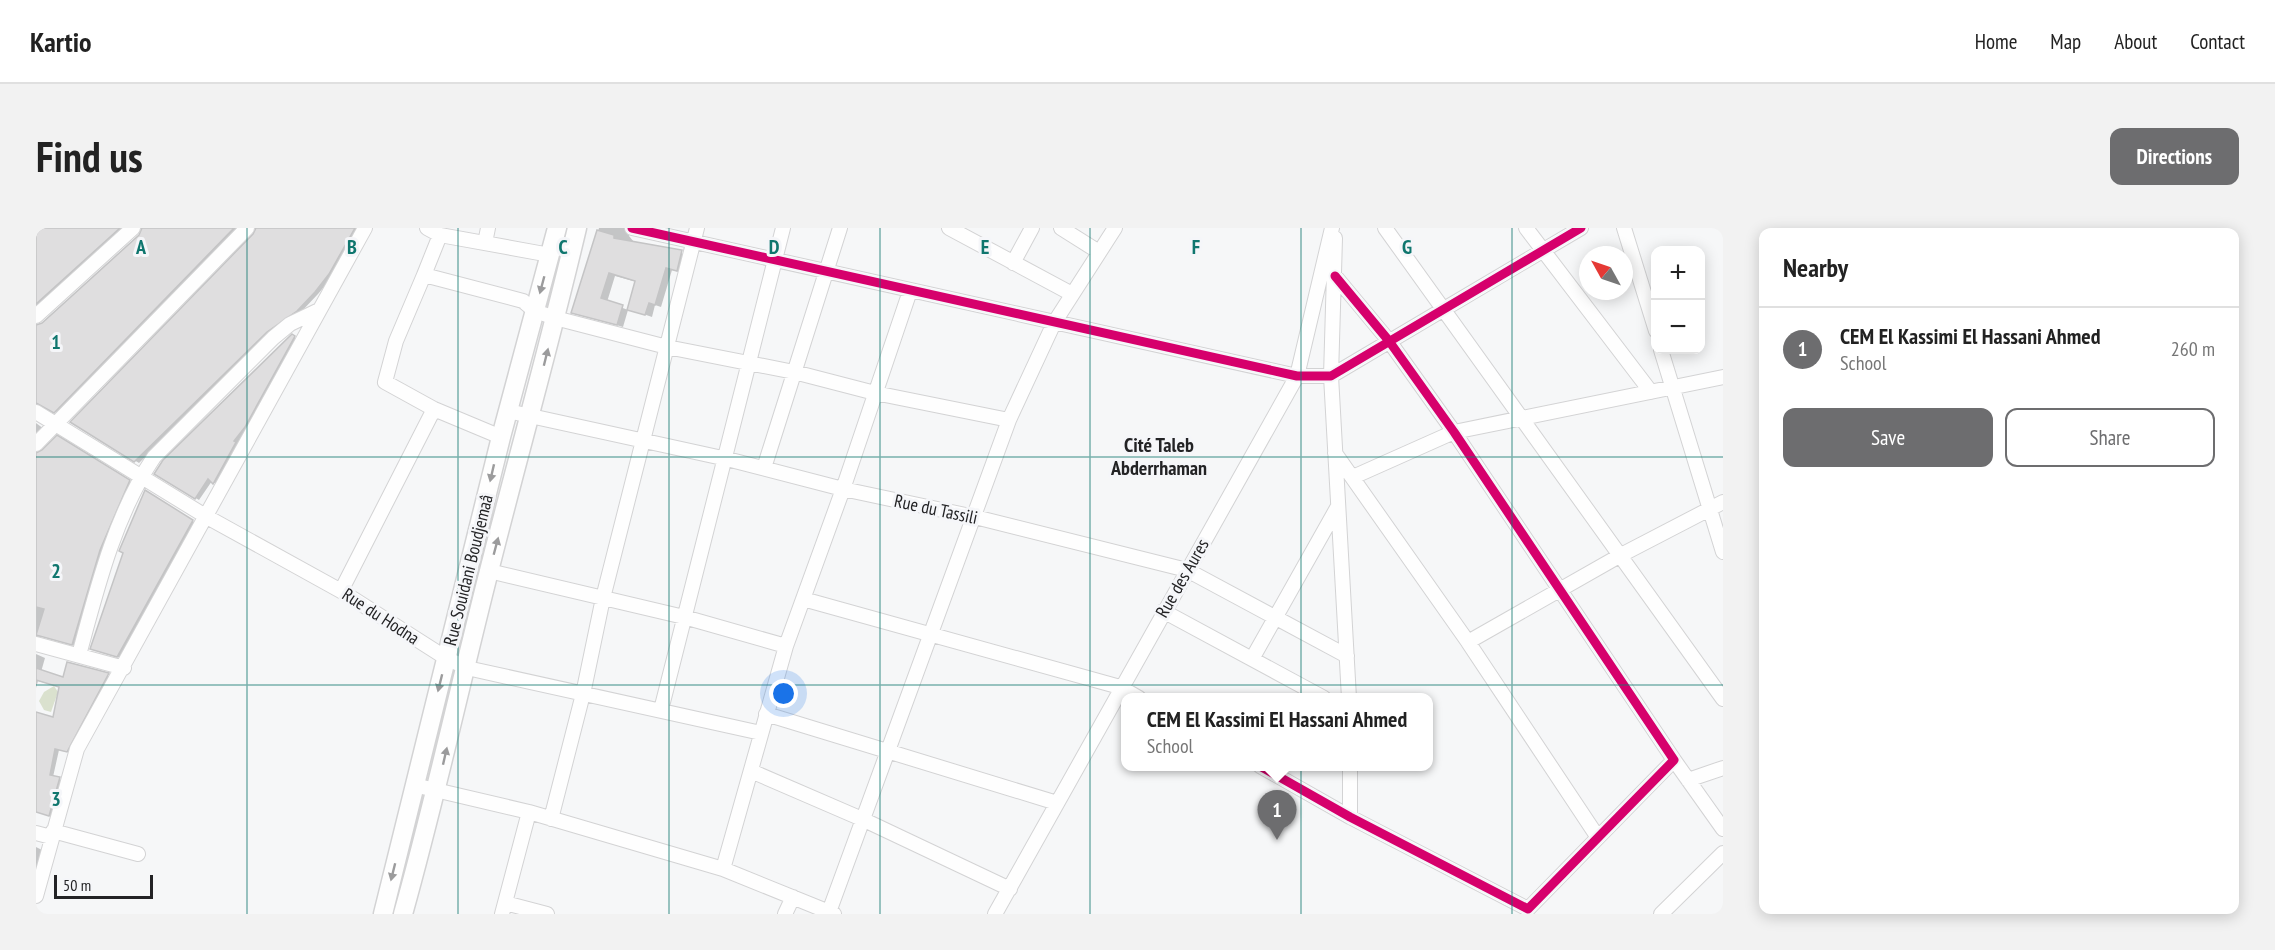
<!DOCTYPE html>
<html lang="en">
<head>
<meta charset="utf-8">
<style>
  :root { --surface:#fff; --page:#f2f2f2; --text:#222; --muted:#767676; --line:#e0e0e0; --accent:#6d6d6f }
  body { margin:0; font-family:"PT Sans Narrow",sans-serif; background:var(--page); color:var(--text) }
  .controls { position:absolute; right:18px; top:18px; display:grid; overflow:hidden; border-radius:12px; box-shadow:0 3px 15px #0003 }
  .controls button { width:54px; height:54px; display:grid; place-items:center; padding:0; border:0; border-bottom:2px solid var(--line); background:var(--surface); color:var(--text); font:30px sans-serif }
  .compass { position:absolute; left:1543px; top:18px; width:54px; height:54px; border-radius:50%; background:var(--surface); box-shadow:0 3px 15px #0003; rotate:310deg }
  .scale { position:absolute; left:18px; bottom:15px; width:99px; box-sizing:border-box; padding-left:6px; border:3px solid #232325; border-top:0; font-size:16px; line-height:21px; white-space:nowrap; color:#232325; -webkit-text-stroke:4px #f5f6f9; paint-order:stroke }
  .you { position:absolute; left:748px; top:466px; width:21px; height:21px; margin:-15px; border:4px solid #fff; border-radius:50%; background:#1a73e8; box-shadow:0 0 0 9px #1a73e833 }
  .badge { display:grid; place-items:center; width:39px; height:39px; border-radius:50%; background:var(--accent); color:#fff; font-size:20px; font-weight:700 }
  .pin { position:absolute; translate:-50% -50px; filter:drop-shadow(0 2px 3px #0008) }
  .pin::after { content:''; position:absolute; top:32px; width:21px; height:18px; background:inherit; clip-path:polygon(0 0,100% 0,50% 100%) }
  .popup { position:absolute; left:1085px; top:465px; width:312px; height:78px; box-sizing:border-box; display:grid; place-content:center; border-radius:12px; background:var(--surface); filter:drop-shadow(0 2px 4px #0005); font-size:20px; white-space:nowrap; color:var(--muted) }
  .popup b { font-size:22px; color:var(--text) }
  .popup::after { content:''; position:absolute; left:50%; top:100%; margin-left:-12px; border:12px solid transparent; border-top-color:var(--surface) }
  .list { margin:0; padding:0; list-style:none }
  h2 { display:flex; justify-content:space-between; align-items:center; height:78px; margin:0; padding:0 24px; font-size:26px }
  h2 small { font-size:20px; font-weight:400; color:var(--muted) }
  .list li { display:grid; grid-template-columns:39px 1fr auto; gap:18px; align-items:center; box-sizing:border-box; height:84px; padding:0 24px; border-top:2px solid var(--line) }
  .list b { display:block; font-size:22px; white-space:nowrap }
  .list p { margin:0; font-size:20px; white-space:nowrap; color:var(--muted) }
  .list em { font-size:20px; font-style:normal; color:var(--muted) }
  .actions { display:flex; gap:12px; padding:18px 24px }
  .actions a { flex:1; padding:14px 0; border:2px solid var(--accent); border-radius:12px; text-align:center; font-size:21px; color:var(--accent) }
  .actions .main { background:var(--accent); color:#fff }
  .map { position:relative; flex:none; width:1687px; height:686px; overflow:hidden; border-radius:12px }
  header { display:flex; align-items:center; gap:36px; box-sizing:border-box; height:84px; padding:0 30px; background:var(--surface); border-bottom:2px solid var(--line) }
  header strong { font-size:28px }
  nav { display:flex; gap:33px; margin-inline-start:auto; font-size:21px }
  .intro { display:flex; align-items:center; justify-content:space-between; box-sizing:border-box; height:144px; padding:0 36px }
  h1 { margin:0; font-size:42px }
  .button { padding:15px 27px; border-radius:12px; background:var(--accent); color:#fff; font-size:21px; font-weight:700 }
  main { display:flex; gap:36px; padding:0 36px }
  aside { flex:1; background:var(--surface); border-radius:12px; box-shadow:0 3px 15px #0003 }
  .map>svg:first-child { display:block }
  .green { fill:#dae1ce }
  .shadow { fill:#0003 }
  .building { fill:#dfdedf; stroke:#c4c4c5; stroke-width:1.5 }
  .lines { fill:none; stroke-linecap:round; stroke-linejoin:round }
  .minor-casing { stroke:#d3d3d4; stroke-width:16 }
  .major-casing { stroke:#d3d3d4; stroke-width:21 }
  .minor { stroke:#fefefe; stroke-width:14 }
  .major { stroke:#fefefe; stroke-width:18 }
  .cycleway-casing { stroke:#f5f6f9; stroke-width:13 }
  .cycleway { stroke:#d6006c; stroke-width:9 }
  .oneway { fill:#9b9b9c }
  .grid { fill:none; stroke:#0f766e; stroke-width:1.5; stroke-opacity:0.55 }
  .labels { text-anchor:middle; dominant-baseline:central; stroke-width:6; stroke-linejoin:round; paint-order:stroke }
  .street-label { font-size:18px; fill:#232325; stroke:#f5f6f9 }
  .neighbourhood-label { font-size:20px; font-weight:bold; fill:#232325; stroke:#f5f6f9 }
  .grid-label { font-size:20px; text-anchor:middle; font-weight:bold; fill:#0f766e; stroke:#f5f6f9; stroke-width:6; stroke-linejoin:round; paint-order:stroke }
</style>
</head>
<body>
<header>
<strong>Kartio</strong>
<nav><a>Home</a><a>Map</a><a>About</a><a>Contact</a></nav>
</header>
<div class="intro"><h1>Find us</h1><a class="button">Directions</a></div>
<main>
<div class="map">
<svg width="1687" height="686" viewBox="0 0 1687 686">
  <rect width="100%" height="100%" fill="#f6f7f8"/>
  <path class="green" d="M18,458L22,464L15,484L8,482L3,473L8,464Z"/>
  <path class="shadow" d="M0,0H89L0,81Z
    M107,0H205L23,185L6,176L0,179V98L7,96L104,8Z
    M221,0H323L297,48L282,66L265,84L235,105L103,235L36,194L219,7Z
    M563,0H594L593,8L598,14L652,27L647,45L636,42L625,79L619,77L616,89L593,81L601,54L579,48L571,74L592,82L587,99L537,84Z
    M256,108L262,111L212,201L201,216L203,217L181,257L176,253L163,272L120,246Z
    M0,195L8,201L0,210Z
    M21,209L97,256L40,418L7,408L0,410V225L3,226Z
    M110,264L160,295L85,430L56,421Z
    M0,426L9,430L5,444L28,451L75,448L35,525L23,522L17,549L27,553L17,589L0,584V486L18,491L24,459L2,453L0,460Z
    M0,619L8,623L0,651Z"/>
  <path class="building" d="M0,0H84L0,76Z
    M106,0H198L18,185L0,175V97L6,95L103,7Z
    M220,0H319L293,46L279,64L261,83L231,104L98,234L34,194L217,6Z
    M561,2L578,7V10L646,22L641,43L630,40L619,77L613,75L609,87L591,82L599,53L573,45L565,70L587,77L581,97L535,85Z
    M256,106L259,108L209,199L198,213L200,214L177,256L172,251L159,271L118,246L127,232Z
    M21,207L94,252L64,322L36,417L0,407L8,381L0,379V225L6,222Z
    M109,262L157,292L81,429L54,421L87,325L83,323Z
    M31,434L73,445L31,524L19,521L14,547L24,549L13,588L0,584V484L17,489L23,459L0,452V440L27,449Z"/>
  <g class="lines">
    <defs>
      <path id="minor" d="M391,0L404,7L514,27
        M596,0L1261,148H1295L1545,0
        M913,0L1036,66
        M1025,0L1063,24
        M1349,0L1687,471
        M1490,0L1615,164
        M1588,0L1620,103
        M1299,10L1295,148L1313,470
        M449,15L452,0
        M977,35L996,0
        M388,47L404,7
        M0,88L97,0
        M1625,122L1687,324
        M472,183L691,231L807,261L939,289L1151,342L1311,428
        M0,184L171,289L305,363L410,430L431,440L725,505
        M465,209L398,181L349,154L360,113L388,47L487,73L499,83L519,90L631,119L758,144L839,165L973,192
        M0,216L211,0
        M1299,225L1432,414L1561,608
        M728,240L804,0
        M1317,249L1418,204L1687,149
        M453,343L648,389L750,418
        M305,363L398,181
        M767,371L1084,459L1103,470
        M1127,383L1288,470
        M1432,414L1585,327L1687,274
        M0,416L88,440
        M43,427C61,360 79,287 118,229L237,110L254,96L281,83
        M1216,431L1301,280
        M625,482L747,0
        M730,486L1021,575
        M1638,532L1687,601
        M1224,538L1314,589L1492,681L1638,532L1418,204L1353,113L1299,48
        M715,543L826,591L974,661
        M1652,552L1687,540
        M378,557L493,584L687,641L798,686
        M1314,589V538
        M515,591L547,466L567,370L661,0
        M17,603L102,626
        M0,605L15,609
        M687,641L750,418L807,261L874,63
        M0,668L41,521L329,0
        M469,675L511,686
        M793,684L973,192L1018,95L1079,0
        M466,686L493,584
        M749,686L757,669
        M959,686L1261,148L1296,0
        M1625,686L1687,625"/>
      <path id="major" d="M347,686L465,209L521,0
        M367,686C399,572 424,457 453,343C482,228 514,115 541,0"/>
    </defs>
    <use href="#minor" class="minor-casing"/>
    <use href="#major" class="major-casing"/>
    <use href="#minor" class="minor"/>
    <use href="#major" class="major"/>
    <defs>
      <path id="cycleway" d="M596,0L1261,148H1295L1545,0
        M1224,538L1314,589L1492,681L1638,532L1418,204L1353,113L1299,48"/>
    </defs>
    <use href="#cycleway" class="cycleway-casing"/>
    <use href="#cycleway" class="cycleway"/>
  </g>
  <defs><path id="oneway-solid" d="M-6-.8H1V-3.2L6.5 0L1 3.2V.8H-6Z" transform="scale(1.5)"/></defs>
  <g class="oneway">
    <use href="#oneway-solid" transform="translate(506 57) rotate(105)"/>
    <use href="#oneway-solid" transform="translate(510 129) rotate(-76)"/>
    <use href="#oneway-solid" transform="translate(456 245) rotate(103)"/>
    <use href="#oneway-solid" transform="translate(460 318) rotate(-75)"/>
    <use href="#oneway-solid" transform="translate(404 455) rotate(104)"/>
    <use href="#oneway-solid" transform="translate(409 528) rotate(-77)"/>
    <use href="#oneway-solid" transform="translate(357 644) rotate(104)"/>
  </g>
  <path class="grid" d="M211,0V686M422,0V686M633,0V686M844,0V686M1054,0V686M1265,0V686M1476,0V686M0,229H1687M0,457H1687"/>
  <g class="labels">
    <g class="street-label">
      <text transform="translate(900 281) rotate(12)">Rue du Tassili</text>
      <text transform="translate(432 342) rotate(-76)">Rue Souidani Boudjemaâ</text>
      <text transform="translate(1146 350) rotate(-60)">Rue des Aures</text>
      <text transform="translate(345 388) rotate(33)">Rue du Hodna</text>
    </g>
    <g class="neighbourhood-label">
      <text x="1123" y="217">Cité Taleb<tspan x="1123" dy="23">Abderrhaman</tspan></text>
    </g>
  </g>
  <g class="grid-label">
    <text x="105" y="26">A</text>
    <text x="316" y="26">B</text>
    <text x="527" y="26">C</text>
    <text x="738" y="26">D</text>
    <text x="949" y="26">E</text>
    <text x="1160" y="26">F</text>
    <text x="1371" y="26">G</text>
    <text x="20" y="121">1</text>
    <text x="20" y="350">2</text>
    <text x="20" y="578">3</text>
  </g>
</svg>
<div class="controls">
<button>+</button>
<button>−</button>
</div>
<svg class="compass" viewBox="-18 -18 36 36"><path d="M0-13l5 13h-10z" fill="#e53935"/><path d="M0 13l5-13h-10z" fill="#767676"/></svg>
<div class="scale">50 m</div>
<div class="you"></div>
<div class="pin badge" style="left:1241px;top:612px">1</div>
<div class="popup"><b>CEM El Kassimi El Hassani Ahmed</b>School</div>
</div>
<aside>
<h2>Nearby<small></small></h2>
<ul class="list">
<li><span class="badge">1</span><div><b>CEM El Kassimi El Hassani Ahmed</b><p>School</p></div><em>260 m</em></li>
</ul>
<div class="actions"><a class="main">Save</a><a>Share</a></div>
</aside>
</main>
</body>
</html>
